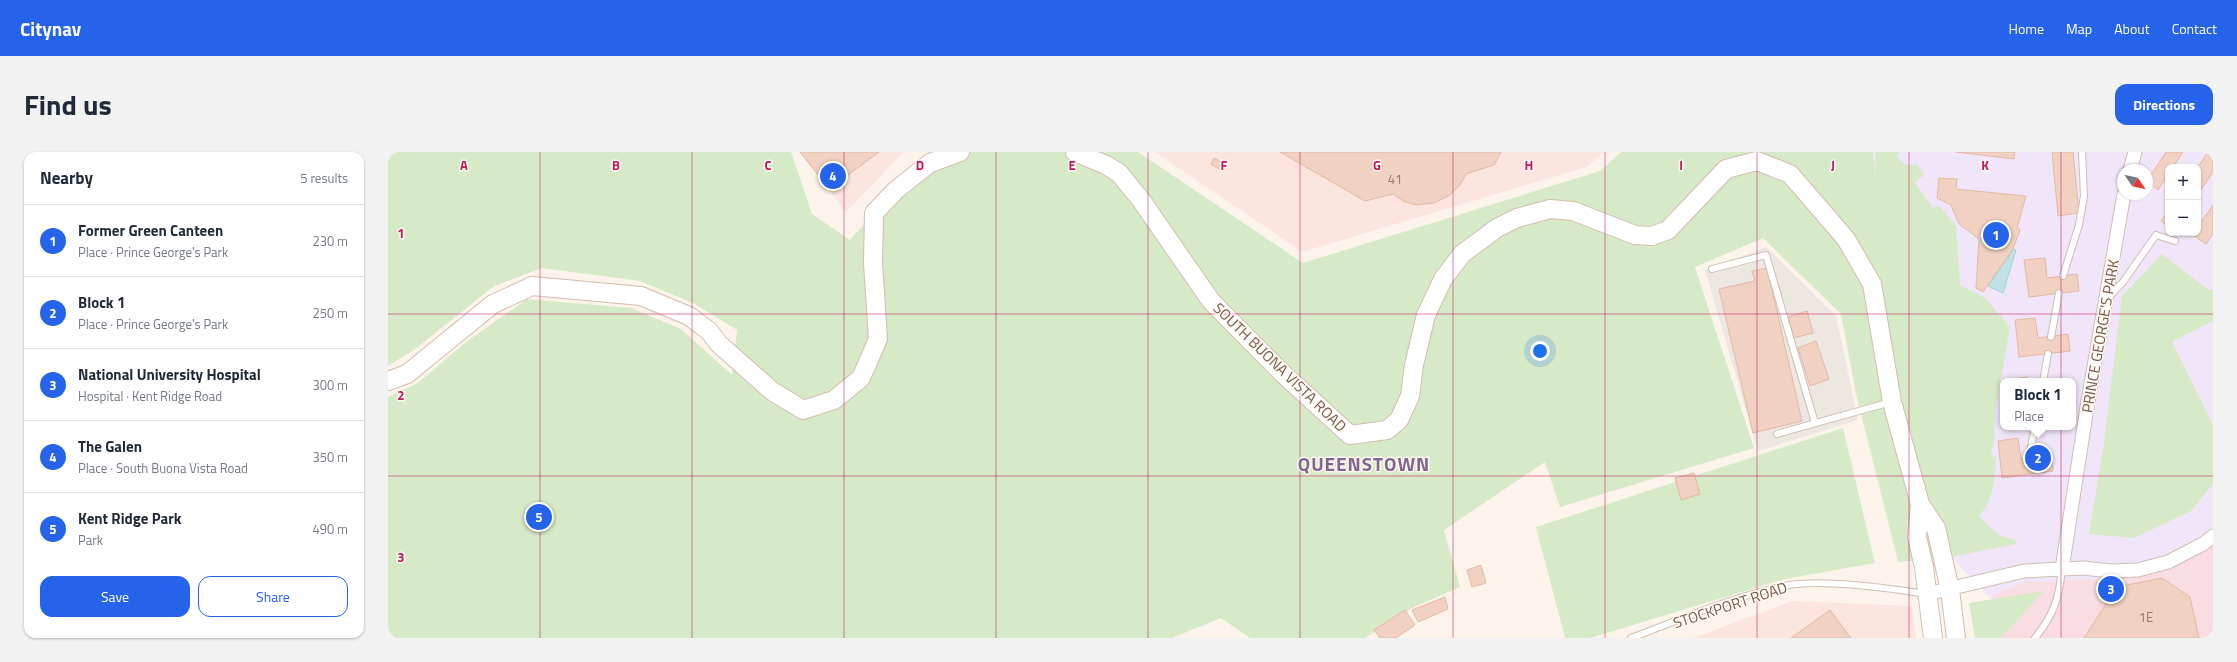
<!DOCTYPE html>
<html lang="en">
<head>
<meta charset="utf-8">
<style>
  :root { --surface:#fff; --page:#f2f2f3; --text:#1f2937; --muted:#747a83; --line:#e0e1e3; --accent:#2563eb }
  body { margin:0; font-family:"Titillium Web",sans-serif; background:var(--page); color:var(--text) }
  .controls { position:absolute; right:12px; top:12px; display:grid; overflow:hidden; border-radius:8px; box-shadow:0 1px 3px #0004 }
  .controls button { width:36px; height:36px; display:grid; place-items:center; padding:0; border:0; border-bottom:1px solid var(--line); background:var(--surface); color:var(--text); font:20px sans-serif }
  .compass { position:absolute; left:1729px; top:12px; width:36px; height:36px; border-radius:50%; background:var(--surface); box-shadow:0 1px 3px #0004; rotate:124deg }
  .you { position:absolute; left:1152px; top:199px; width:14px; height:14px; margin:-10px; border:3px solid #fff; border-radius:50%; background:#1a73e8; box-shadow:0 0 0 6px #1a73e833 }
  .badge { display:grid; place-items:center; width:26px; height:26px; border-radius:50%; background:var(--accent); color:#fff; font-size:13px; font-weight:700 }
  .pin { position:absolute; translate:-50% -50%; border:2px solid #fff; box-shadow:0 1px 4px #0006 }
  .popup { position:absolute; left:1612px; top:226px; width:76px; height:52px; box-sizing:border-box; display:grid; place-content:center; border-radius:8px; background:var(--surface); filter:drop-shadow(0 1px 3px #0005); font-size:13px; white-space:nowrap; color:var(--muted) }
  .popup b { font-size:15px; color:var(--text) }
  .popup::after { content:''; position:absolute; left:50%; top:100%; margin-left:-8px; border:8px solid transparent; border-top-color:var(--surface) }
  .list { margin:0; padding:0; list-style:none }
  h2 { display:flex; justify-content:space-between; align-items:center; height:52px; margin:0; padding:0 16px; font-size:17px }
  h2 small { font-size:13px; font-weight:400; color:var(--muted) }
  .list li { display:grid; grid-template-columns:26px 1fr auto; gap:12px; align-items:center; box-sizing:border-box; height:72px; padding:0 16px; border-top:1px solid var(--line) }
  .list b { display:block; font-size:15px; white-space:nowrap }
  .list p { margin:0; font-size:13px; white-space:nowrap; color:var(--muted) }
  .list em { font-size:13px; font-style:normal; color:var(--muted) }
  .actions { display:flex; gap:8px; padding:12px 16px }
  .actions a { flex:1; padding:9px 0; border:1px solid var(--accent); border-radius:12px; text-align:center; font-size:14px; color:var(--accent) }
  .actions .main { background:var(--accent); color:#fff }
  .map { position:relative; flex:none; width:1825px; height:486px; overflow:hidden; border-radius:12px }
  header { display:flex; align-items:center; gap:24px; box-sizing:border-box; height:56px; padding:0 20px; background:var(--accent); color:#fff }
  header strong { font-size:19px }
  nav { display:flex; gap:22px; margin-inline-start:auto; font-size:14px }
  .intro { display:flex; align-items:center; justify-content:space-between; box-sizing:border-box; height:96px; padding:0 24px }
  h1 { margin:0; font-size:28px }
  .button { padding:10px 18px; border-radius:12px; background:var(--accent); color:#fff; font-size:14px; font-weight:700 }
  main { display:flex; gap:24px; padding:0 24px }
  aside { flex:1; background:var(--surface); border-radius:12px; box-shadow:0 1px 3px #0004 }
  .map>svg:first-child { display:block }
  .commercial { fill:#fce5de }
  .industrial { fill:#ede7e2 }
  .education { fill:#f1e6f9; fill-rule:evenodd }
  .medical { fill:#f9dde2 }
  .green { fill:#d7eac8 }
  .water { fill:#bee2e5; stroke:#a5d2d7 }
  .building { fill:#f1d2c2; stroke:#e3b8a3 }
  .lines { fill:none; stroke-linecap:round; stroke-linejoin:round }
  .lane-casing { stroke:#d0beb2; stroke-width:8 }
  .street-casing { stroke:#d0beb2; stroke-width:15 }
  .secondary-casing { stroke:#d3bdaf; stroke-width:20 }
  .lane { stroke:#fff; stroke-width:6 }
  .street { stroke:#fff; stroke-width:13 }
  .secondary { stroke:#fff; stroke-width:18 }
  .grid { fill:none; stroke:#c2185b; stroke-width:1; stroke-opacity:0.55 }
  .labels { text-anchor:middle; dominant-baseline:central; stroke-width:3; stroke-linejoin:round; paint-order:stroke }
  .number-label { font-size:13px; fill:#95786a }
  .street-label { font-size:15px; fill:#765a4d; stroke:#fef8f0 }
  .district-label { font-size:19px; font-weight:bold; letter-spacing:1px; fill:#816692; stroke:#fef8f0 }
  .grid-label { font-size:13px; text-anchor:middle; font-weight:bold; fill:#c2185b; stroke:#fef8f0; stroke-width:3; stroke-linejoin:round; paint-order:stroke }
</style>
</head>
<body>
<header>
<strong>Citynav</strong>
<nav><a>Home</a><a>Map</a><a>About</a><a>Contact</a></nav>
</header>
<div class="intro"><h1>Find us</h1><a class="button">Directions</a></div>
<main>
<aside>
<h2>Nearby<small>5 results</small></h2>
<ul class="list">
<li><span class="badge">1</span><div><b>Former Green Canteen</b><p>Place · Prince George's Park</p></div><em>230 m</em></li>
<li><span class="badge">2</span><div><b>Block 1</b><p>Place · Prince George's Park</p></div><em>250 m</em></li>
<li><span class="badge">3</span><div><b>National University Hospital</b><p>Hospital · Kent Ridge Road</p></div><em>300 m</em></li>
<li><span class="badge">4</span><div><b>The Galen</b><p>Place · South Buona Vista Road</p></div><em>350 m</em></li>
<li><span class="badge">5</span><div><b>Kent Ridge Park</b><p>Park</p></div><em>490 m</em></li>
</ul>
<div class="actions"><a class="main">Save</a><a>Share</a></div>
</aside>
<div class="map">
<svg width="1825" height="486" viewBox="0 0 1825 486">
  <rect width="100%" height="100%" fill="#fcf4ea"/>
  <path class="commercial" d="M413,0H516L458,60Z
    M767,0H1216L1199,15L914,100Z
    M1404,449L1524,454L1528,486H1305Z"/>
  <path class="industrial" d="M1378,95L1448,164L1470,268L1370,299L1317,118Z"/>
  <path class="education" d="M1485,0H1825V486H1607L1602,446L1563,405L1487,30ZM1780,15H1810V81H1780ZM1735,18H1759V42H1735ZM1615,229H1685V275H1615Z"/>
  <path class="medical" d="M1825,392V486H1611L1606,443L1636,430L1753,425Z"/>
  <path class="green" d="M0,0H403L424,62L462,88L541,0H750L915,111L1212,19L1233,0H1485L1487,24L1488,0H1512L1508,5L1518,13C1530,11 1530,13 1536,23L1527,31L1545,56L1551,54L1568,73L1572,133L1597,146L1622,175L1607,261L1606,293L1603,298L1604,303L1608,306C1607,324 1605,351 1591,363L1601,375L1613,384L1628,388V392L1563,405L1510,410L1468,242L1453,162L1375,86L1307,115L1366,296L1172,355L1157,310L1056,378L1072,435L1024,456L977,486H862L833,466L784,486H0V245L30,231L74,193L139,147L243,156L293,177L344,223L349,178L305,151L252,129L154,116L106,134L26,198L0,214Z
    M1774,102L1821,138H1825V169L1784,190L1825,273V332L1803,359L1746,386L1701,382L1715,298L1734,144Z
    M1455,276L1487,411L1397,427L1202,486H1177L1148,375Z
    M1656,439L1613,486H1587L1581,451Z"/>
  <path class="water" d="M1626,97L1628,98L1615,141L1602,135L1600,134Z"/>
  <path class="building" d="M412,0H491L441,37Z
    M892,0H1113L1106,13L1078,22L1072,33L1062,43L1046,51L1028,53L1015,49L1005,42L977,49Z
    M1568,0H1627L1626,7Z
    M1664,0H1685L1691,61L1670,64Z
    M1778,0H1795L1785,15H1780V23L1770,38L1759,29Z
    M1820,0H1825V20L1810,42V15Z
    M826,6L838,13L835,19L823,12Z
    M1551,26L1569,27L1568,37L1638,44L1629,76L1632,78L1625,97L1595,140L1588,136L1591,87L1571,72L1563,53L1549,46Z
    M1825,53V82L1818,92L1805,83L1810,81V75Z
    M1780,59V74L1773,69Z
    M1657,106L1659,126L1689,122L1691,139L1641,145L1636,108Z
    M1379,116L1414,269L1365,281L1331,137L1367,129L1364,119Z
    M1419,159L1425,181L1406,186L1400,165Z
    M1647,166L1650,186L1680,182L1682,199L1631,205L1627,168Z
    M1428,189L1441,227L1422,234L1410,196Z
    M1639,225L1640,229H1619V228Z
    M1630,286L1633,307L1663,303L1665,319L1614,326L1610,289Z
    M1306,321L1312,342L1293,348L1287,326Z
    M1093,413L1098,431L1084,435L1079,418Z
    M1774,426L1802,445L1811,486H1696L1729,435Z
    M1057,445L1060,457L1030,470L1024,458Z
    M1017,458L1027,473L1008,486H992L986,478Z
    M1442,458L1463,486H1403Z"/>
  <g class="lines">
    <defs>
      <path id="lane" d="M1324,117L1378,103L1427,271
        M1675,124L1691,73L1696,44L1694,0
        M1720,146L1735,130L1768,83L1787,89
        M1663,185L1671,141
        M1655,229L1660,202
        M1389,282L1503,250
        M1641,305L1647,275
        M1243,486C1294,467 1348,443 1402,433C1438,427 1500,436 1538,442
        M1647,486C1666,462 1671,447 1674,417"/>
      <path id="street" d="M1742,18L1747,0
        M1674,417L1700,249L1736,42
        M1539,442L1636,419L1695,416L1723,419L1750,418L1780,410L1815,392L1825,384"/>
      <path id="secondary" d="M687,0L718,13L731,21L753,48L823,149L893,220L962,283L999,278L1011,268L1022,244L1026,213L1038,163L1055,127L1074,102L1109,76L1129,66L1162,57L1185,59L1247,83L1264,84L1280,78L1338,17L1369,9L1402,22L1458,87L1484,132L1504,250L1532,352L1548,376L1562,438L1568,486
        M0,229L19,222L105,152L144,134L253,144L301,164L321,179L331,192L384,239L415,258L446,248L473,226L490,187L485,111L486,61L508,38L542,11L572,0
        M1532,352L1529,385L1536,415L1545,486"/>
    </defs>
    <use href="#lane" class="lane-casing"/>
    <use href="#street" class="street-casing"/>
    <use href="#secondary" class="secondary-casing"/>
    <use href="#lane" class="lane"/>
    <use href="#street" class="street"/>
    <use href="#secondary" class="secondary"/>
  </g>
  <path class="grid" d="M152,0V486M304,0V486M456,0V486M608,0V486M760,0V486M912,0V486M1065,0V486M1217,0V486M1369,0V486M1521,0V486M1673,0V486M0,162H1825M0,324H1825"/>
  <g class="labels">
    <g class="number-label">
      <text x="1007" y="27">41</text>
      <text x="1758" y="465">1E</text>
    </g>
    <g class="street-label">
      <text transform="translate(1712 184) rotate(-80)">PRINCE GEORGE'S PARK</text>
      <text transform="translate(892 215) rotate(44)">SOUTH BUONA VISTA ROAD</text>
      <text transform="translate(1342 453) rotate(-18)">STOCKPORT ROAD</text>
    </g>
    <g class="district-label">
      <text x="976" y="311">QUEENSTOWN</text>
    </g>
  </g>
  <g class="grid-label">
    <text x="76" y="18">A</text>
    <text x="228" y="18">B</text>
    <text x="380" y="18">C</text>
    <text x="532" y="18">D</text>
    <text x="684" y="18">E</text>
    <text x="836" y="18">F</text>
    <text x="989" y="18">G</text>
    <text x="1141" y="18">H</text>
    <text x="1293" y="18">I</text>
    <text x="1445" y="18">J</text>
    <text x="1597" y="18">K</text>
    <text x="13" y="86">1</text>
    <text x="13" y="248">2</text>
    <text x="13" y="410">3</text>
  </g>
</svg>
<div class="controls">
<button>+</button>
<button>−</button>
</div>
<svg class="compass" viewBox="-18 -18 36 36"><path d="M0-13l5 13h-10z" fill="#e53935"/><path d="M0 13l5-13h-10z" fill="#747a83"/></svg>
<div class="you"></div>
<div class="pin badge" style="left:1608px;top:83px">1</div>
<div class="pin badge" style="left:1650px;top:306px">2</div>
<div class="popup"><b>Block 1</b>Place</div>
<div class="pin badge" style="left:1723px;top:437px">3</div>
<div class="pin badge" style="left:445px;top:24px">4</div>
<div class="pin badge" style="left:151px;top:365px">5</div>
</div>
</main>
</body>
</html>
